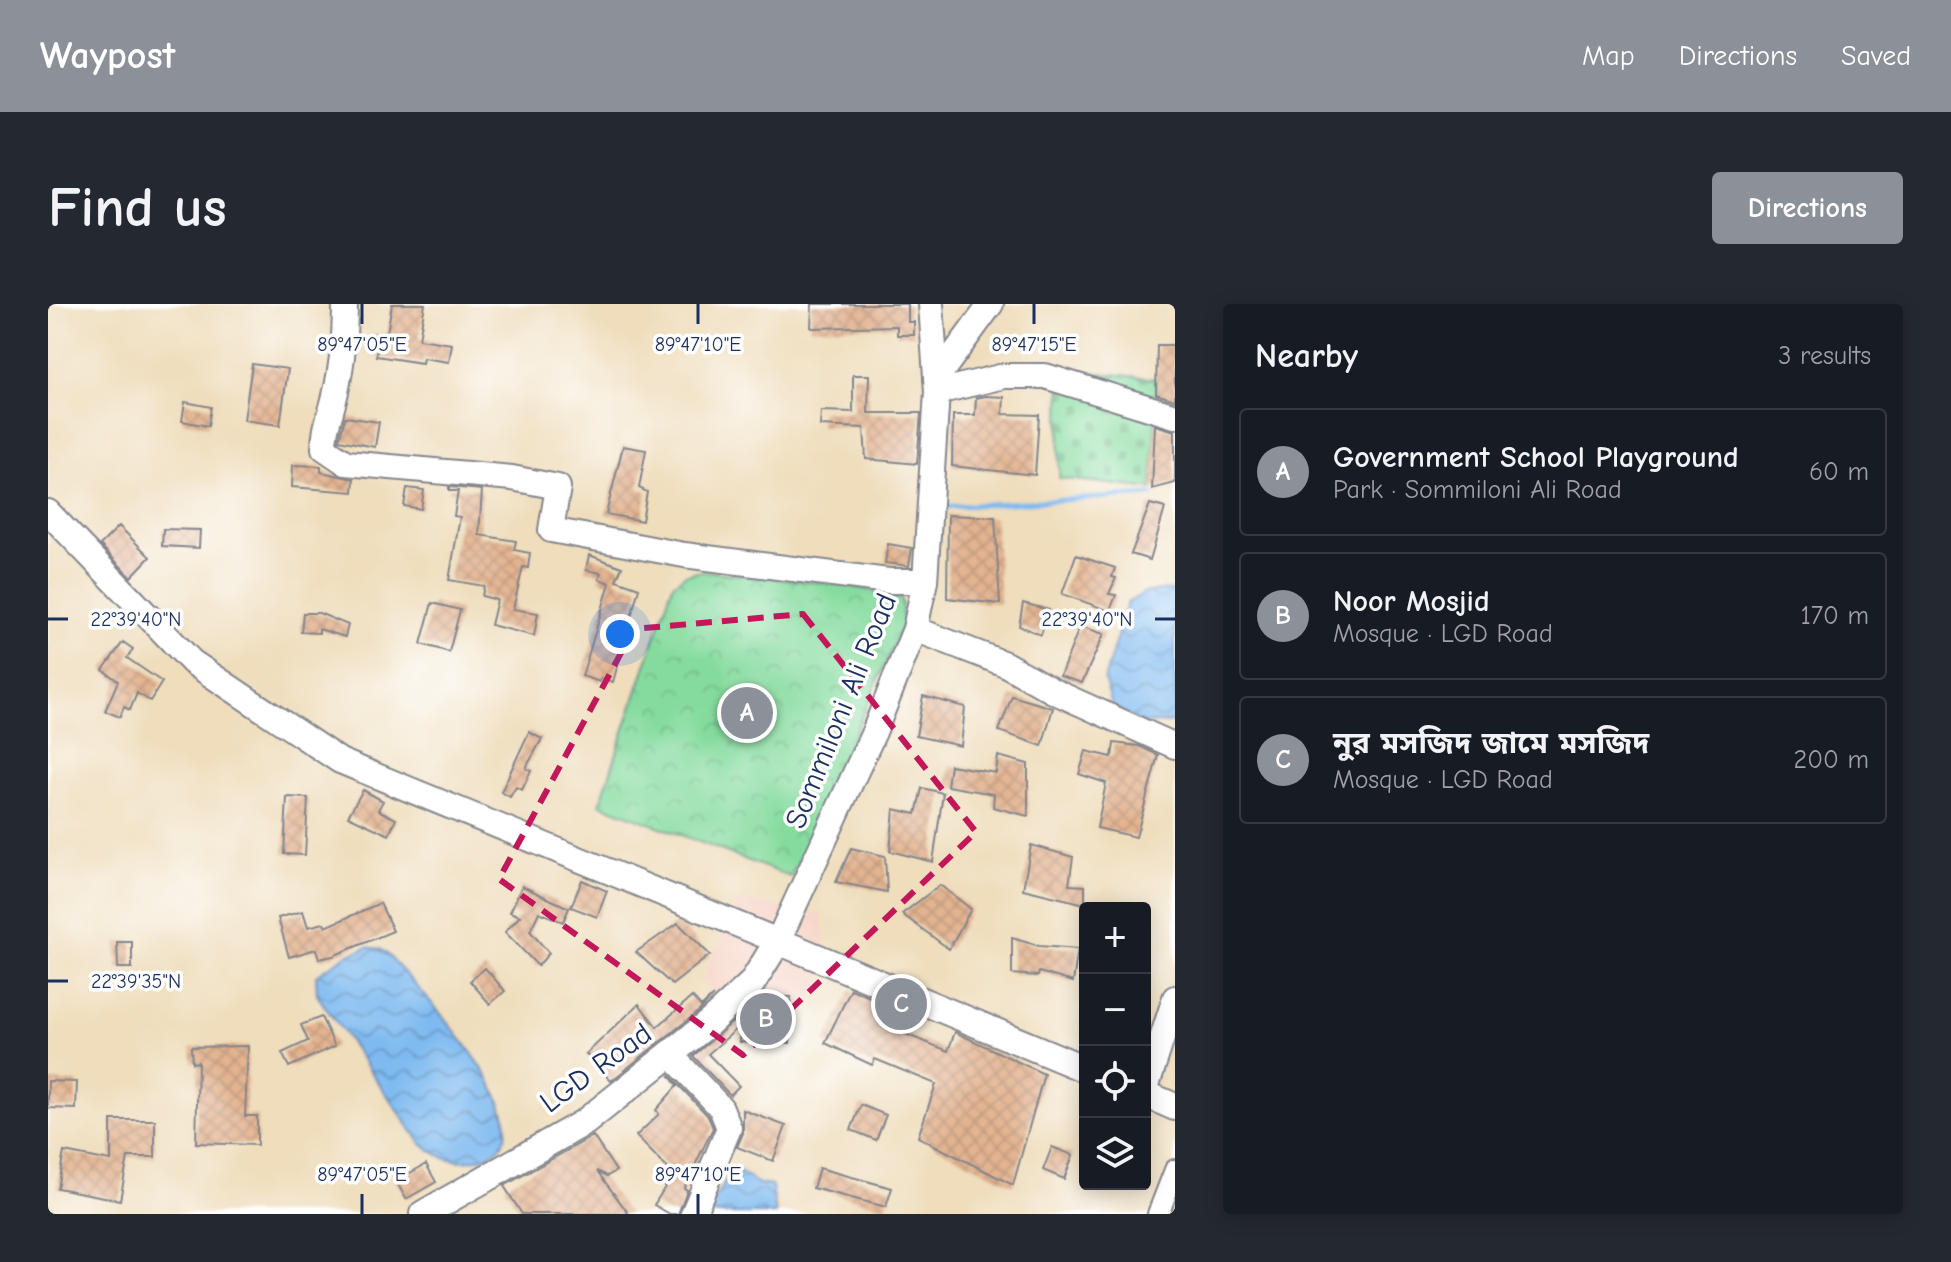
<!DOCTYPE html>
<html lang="en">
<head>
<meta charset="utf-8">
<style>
  :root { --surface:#171b24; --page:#242831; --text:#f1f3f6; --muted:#9ea1a6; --line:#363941; --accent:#8c9099 }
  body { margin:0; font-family:"Comic Neue","Noto Sans Bengali",sans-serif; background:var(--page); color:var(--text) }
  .controls { position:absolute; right:24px; bottom:24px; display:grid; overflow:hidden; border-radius:8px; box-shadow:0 4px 20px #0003 }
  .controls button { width:72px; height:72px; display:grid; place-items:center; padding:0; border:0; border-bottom:2px solid var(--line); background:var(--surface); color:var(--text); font:40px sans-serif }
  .you { position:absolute; left:572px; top:330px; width:28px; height:28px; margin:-20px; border:6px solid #fff; border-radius:50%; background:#1a73e8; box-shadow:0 0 0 12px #1a73e833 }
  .badge { display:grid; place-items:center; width:52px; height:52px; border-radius:50%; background:var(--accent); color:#fff; font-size:26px; font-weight:700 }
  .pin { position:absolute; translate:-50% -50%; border:4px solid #fff; box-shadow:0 2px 8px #0006 }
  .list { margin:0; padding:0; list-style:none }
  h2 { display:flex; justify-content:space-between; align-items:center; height:104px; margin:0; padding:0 32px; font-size:34px }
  h2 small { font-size:26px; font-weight:400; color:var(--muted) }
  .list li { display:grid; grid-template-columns:52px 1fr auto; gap:24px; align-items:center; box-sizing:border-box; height:128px; margin:0 16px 16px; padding:0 16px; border:2px solid var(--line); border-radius:8px }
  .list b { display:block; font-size:30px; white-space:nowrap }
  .list p { margin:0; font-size:26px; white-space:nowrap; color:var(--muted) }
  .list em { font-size:26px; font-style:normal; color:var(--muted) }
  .icon { flex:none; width:44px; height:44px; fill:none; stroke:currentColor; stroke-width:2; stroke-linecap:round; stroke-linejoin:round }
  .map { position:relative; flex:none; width:1127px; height:910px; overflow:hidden; border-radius:8px }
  header { display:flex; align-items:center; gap:48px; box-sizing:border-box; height:112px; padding:0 40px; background:var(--accent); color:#fff }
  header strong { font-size:38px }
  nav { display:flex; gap:44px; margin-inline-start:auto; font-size:28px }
  .intro { display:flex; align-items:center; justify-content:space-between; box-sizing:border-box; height:192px; padding:0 48px }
  h1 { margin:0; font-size:56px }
  .button { padding:20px 36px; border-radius:8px; background:var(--accent); color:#fff; font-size:28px; font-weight:700 }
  main { display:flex; gap:48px; padding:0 48px }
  aside { flex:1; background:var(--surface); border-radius:8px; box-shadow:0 4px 20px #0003 }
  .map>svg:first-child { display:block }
  .built { fill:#f6d2c3 }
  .cemetery { fill:url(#cemetery-stones); stroke:#50857e; stroke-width:2 }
  .park { fill:url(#park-crowns); stroke:#50857e; stroke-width:2 }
  .water { fill:url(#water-waves); stroke:#4c74a7; stroke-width:2 }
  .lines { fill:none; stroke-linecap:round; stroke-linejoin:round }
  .stream { stroke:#7ebaf0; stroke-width:5 }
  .building { fill:url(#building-cross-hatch) }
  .minor-casing { stroke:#85868c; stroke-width:24 }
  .tertiary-casing { stroke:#85868c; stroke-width:28 }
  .secondary-casing { stroke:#85868c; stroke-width:30 }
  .minor { stroke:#fff; stroke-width:20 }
  .tertiary { stroke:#fff; stroke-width:24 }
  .secondary { stroke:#fff; stroke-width:26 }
  .marked { fill:none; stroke:#c2185b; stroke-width:6; stroke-dasharray:16 10; stroke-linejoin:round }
  .ticks { fill:none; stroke:#1b2f5e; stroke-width:3 }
  .labels { text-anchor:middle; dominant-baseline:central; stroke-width:7; stroke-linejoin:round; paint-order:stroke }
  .street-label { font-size:30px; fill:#1b2f5e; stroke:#fff }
  .ticks-label { font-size:20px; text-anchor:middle; fill:#1b2f5e; stroke:#fff; stroke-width:7; stroke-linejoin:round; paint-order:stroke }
</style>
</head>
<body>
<header>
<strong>Waypost</strong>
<nav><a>Map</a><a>Directions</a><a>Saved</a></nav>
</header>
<div class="intro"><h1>Find us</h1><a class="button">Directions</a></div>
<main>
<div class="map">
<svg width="1127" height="910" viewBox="0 0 1127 910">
  <defs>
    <pattern id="cemetery-stones" width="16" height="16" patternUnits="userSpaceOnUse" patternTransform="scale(2)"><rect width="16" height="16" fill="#85db9e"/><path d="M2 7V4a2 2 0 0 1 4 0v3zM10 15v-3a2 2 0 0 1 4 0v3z" fill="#72bc8a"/></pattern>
    <pattern id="park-crowns" width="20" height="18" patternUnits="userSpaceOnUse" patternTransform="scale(2)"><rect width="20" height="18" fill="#85db9e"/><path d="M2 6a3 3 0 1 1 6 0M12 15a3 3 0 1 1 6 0" fill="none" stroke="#72bc8a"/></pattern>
    <pattern id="water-waves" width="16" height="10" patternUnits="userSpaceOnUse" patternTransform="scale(2)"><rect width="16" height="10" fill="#7ebaf0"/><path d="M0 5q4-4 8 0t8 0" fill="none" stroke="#6698c6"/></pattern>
    <pattern id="building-cross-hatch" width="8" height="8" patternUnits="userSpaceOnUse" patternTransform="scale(2)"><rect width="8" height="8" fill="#e3b491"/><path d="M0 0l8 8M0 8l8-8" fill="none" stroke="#c29b7f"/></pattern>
  </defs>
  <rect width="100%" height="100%" fill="#fff"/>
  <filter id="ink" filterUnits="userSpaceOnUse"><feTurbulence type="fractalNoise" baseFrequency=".0125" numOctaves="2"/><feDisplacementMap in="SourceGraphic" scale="16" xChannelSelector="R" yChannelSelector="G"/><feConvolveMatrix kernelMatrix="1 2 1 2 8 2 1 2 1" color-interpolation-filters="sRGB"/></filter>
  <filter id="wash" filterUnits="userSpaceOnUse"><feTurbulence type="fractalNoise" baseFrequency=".006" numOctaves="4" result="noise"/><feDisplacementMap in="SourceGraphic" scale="32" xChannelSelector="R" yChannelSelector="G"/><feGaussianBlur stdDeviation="1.8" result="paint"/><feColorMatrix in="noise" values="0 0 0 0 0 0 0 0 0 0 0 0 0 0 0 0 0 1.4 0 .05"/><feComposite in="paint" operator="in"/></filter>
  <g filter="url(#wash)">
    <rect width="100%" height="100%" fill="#efddbb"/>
    <path class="built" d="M690,596L773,609L781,666L725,751L654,676Z"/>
    <path class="cemetery" d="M1013,65L1109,75L1104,185L1011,174Z"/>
    <path class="park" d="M654,267L797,281L853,293L855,319L743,573L552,500L625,280L637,271Z"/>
    <path class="water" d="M1127,286V418L1096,420L1065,403L1056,376L1079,299L1098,288Z
      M320,643L332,645L339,650C364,679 522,834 429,855C408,860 389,853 373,839L269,691L268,671L299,651Z
      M685,864L711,880L724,882L728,910H663V902Z"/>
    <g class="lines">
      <path class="stream" d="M890,203L1104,191"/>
    </g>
    <g id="blocks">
      <path class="building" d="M344,0H377L371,35L404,40L401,58L375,54L374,59L328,52L330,45L323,43L325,30L339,29Z
        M764,0H860V18H866V31H849V22L763,24Z
        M1109,41H1127V96L1108,90Z
        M204,60L240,65L232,121L196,116Z
        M805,71H821L820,109H873L869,160L818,155L816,124L772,122L773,107L805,108Z
        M938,92L956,93L955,110L991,111L987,171L904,162L905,111H927L928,94Z
        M137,98L163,103L160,122L134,117Z
        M297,113L331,118L327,143L291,136Z
        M1107,121L1127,127V179L1104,185Z
        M575,142L598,146L591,184L599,188L594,217L558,210Z
        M245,161L273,162V168L306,175L305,188L244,183Z
        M401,183L434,186L431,231L468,237L466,246L482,249L480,264L475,263L465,305L490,309L486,332L443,321L449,296L434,292L436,282L401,276L412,213L406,212L410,187H401Z
        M359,184L376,186L373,205L356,202Z
        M1102,200L1117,204L1102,256L1083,250Z
        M900,211L947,213L952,300L899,294Z
        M71,222L102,253L83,273L52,241Z
        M115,225L152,226L151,244L114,242Z
        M840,240L864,244L861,262L837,259Z
        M541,251L574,263L568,276L591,284L565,378L553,374L552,378L534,372L562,279L551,275L553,269L538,266Z
        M1028,251L1067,264L1064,273L1068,274L1061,290L1068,291L1062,307L1014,290Z
        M384,299L412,306L401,348L373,340Z
        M975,299L1001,306L993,331L971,322Z
        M255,309H271L300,321L297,333L271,325V329L253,328Z
        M1032,322L1056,330L1034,379L1012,372Z
        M75,338L85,345L79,354L114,378L102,397L89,389L82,406L76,403L72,413L57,407L70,377L55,366Z
        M875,392L917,403L913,442L868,432Z
        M964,392L1005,404L994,442L951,427Z
        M481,428L494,435L478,464L483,467L474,486L468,483L462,493L453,488Z
        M1066,439L1091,442L1110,451L1088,533L1049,524L1058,479L1031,470L1038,447L1064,453Z
        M950,452L980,460V512L945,503L946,490L899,482L902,461L948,469Z
        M874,484L895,489L885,558L842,547L846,505L868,510Z
        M315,486L335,497L330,506L348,515L341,531L300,512Z
        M239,493L260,494L257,551L236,550Z
        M983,541L1025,553L1021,581L1037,582V600L975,585Z
        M803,544L837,552L839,588L788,578Z
        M534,576L559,587L549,613L523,603Z
        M892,581L923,605L901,645L854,610Z
        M474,582L521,604L515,618L491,608L482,627L501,649L490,662L457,628L472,612L462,608Z
        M332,599L345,627L285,652L271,655L268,645L241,653L230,614L255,607L260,623L276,619L278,623Z
        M630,619L662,651L624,681L588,648Z
        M964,634L991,642L1030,645L1025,678L991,668L990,672L964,670Z
        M69,638H84V664H70Z
        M437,664L457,687L442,700L422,677Z
        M803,685L850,705L842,724L900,747L907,728L996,770L965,881L870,833L888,780L827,755L824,761L777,739Z
        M665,692L651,707L563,777L538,750L591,700L609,723L644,693L653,703Z
        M714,692L743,693L742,739L692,738L693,711Z
        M273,713L287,742L241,763L234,749L260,737L253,721Z
        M686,717L691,723L660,750L691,782L682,791L645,752Z
        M200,742L197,812H209V841L148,839L150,758L144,759L143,743Z
        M621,771L660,812L665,824L636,884L639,886L630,910H622L606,901L625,870L588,832L611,810L608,806L629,782Z
        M0,777L29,778L28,805L0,804Z
        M813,801L838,811L828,836L803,826Z
        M695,806L738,822L725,857L689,843L695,829Z
        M63,816H107V853H80L72,896L9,884L16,848L63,857Z
        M545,832L568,867L559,872L549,867L581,910H474L456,882Z
        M1004,843L1025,851L1016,875L995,866Z
        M378,860L388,878L358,895L348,877Z
        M771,864L844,884L838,903L765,884Z"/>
    </g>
  </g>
  <g filter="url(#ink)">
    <use href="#blocks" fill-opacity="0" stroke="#85868c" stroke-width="2"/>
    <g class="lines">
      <defs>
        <path id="minor" d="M1110,910L1127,866"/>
        <path id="tertiary" d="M297,0C297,35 293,73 283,107C279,120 276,130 276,144L298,159L464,174L510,183L503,226L636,251L840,277H877
          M888,75L943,0
          M889,88L956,72H997L1127,112
          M0,208L144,358L292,457L730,637L826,428L867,325L877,277L889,88L883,0
          M867,325L957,360L1005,387L1127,442
          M622,750L673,804L681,824L645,910
          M1097,787L1127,694"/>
        <path id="secondary" d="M1097,790L1127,803
          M375,910L537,818L661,719L704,679L730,637L1037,765"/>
      </defs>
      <use href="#minor" class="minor-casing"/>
      <use href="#tertiary" class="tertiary-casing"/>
      <use href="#secondary" class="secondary-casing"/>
      <use href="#minor" class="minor"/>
      <use href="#tertiary" class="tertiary"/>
      <use href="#secondary" class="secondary"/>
    </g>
  </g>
  <path class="marked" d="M755,310L928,528L695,751L451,575L586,325Z"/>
  <path class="ticks" d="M314,0V20M650,0V20M986,0V20M0,315H20M1107,315H1127M0,677H20M314,890V910M650,890V910"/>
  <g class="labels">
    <g class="street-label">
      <text transform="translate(793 407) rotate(-68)">Sommiloni Ali Road</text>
      <text transform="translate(548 764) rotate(-36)">LGD Road</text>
    </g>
  </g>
  <g class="ticks-label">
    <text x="314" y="47">89°47'05"E</text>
    <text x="650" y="47">89°47'10"E</text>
    <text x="986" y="47">89°47'15"E</text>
    <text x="88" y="322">22°39'40"N</text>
    <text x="1039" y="322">22°39'40"N</text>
    <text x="88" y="684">22°39'35"N</text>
    <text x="314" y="877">89°47'05"E</text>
    <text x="650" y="877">89°47'10"E</text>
  </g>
</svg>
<div class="controls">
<button>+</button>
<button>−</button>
<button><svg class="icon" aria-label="locate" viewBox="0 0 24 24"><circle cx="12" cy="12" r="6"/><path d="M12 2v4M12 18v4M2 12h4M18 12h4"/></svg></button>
<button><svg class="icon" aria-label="layers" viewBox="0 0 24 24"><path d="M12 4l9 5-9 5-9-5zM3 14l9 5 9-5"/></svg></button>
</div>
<div class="you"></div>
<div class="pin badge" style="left:699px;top:409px">A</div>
<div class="pin badge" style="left:718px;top:715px">B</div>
<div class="pin badge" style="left:853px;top:700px">C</div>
</div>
<aside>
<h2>Nearby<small>3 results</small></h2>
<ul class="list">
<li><span class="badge">A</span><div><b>Government School Playground</b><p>Park · Sommiloni Ali Road</p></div><em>60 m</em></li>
<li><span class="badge">B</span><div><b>Noor Mosjid</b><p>Mosque · LGD Road</p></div><em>170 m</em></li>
<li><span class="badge">C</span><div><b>নুর মসজিদ জামে মসজিদ</b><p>Mosque · LGD Road</p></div><em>200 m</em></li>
</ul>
</aside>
</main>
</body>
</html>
